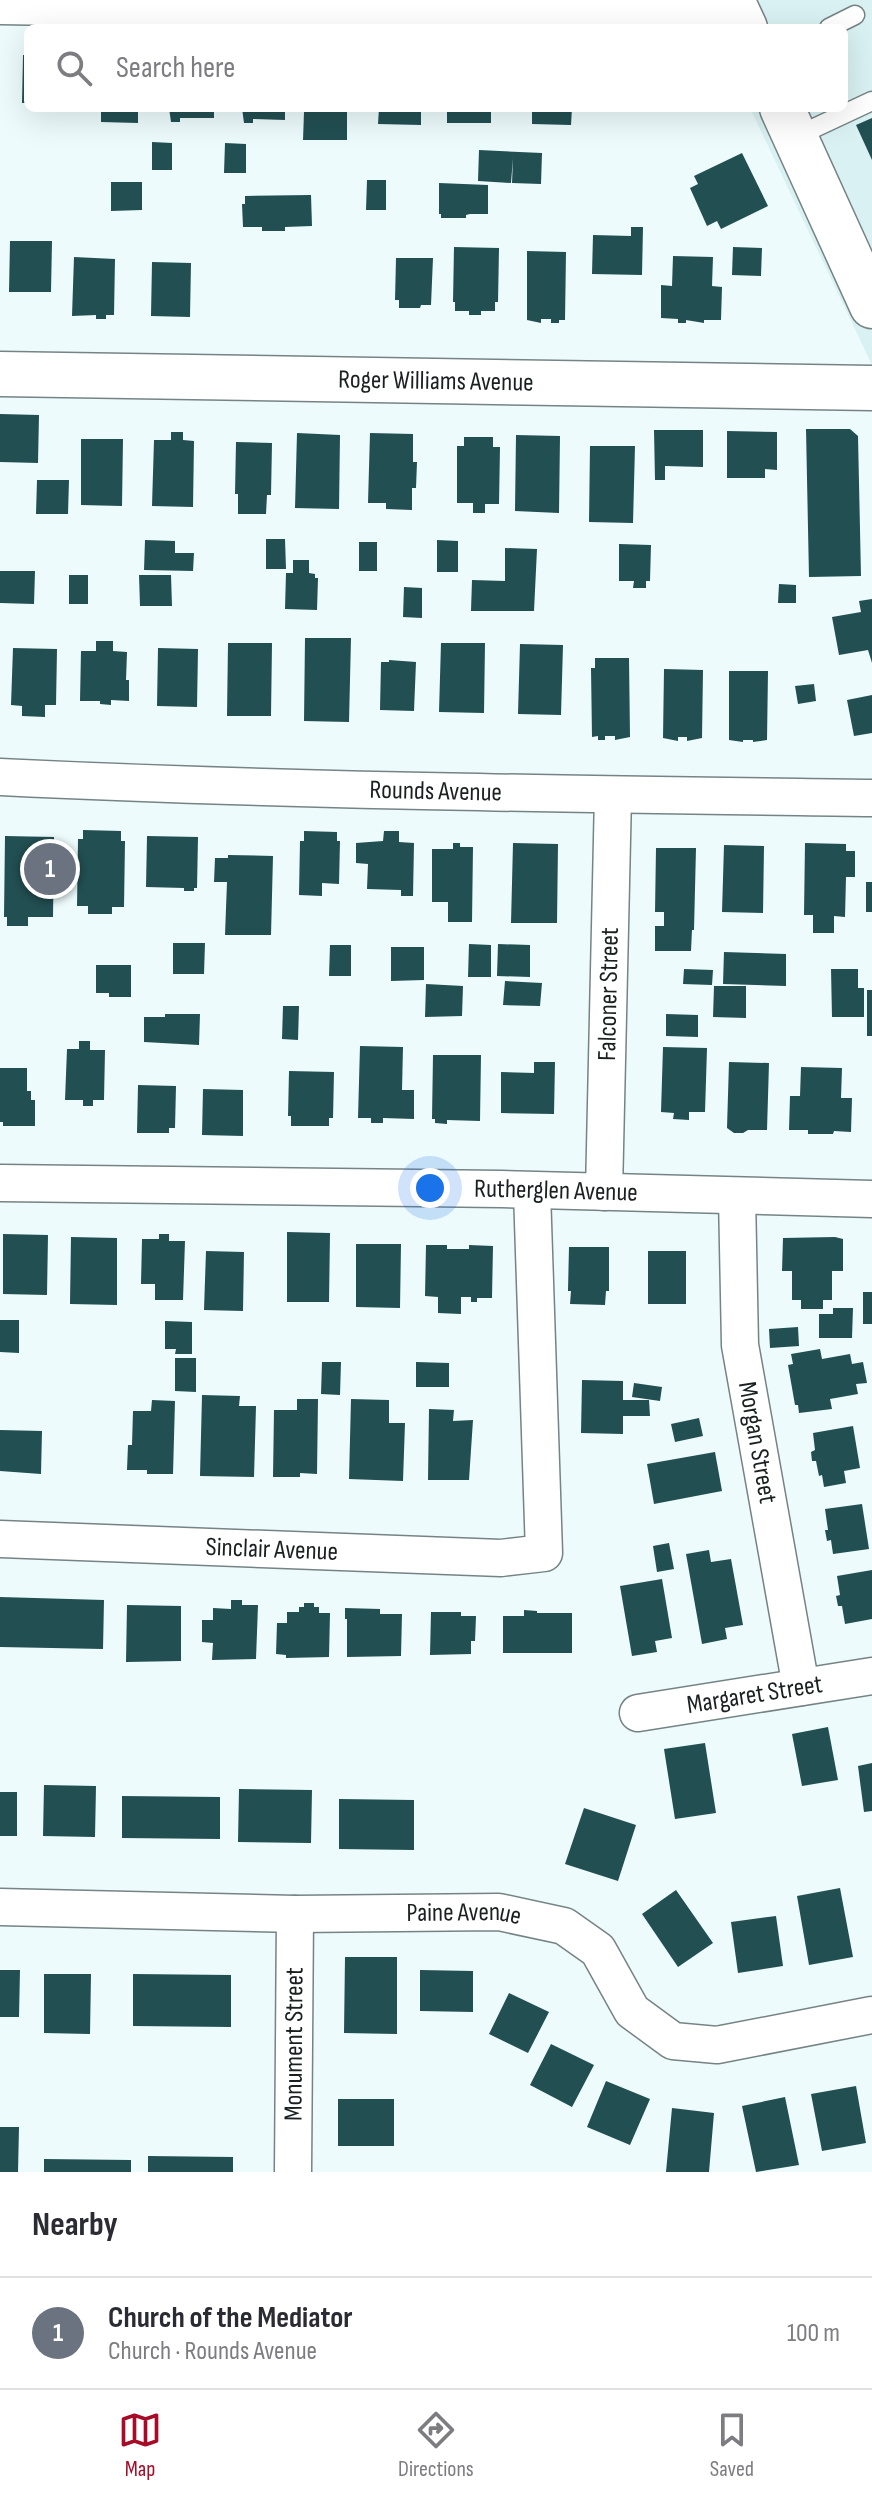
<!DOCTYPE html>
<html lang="en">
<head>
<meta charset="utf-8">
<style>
  :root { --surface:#fff; --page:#f7f7f7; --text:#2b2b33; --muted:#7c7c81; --line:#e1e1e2; --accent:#a60c28 }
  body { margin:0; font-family:"Sofia Sans Condensed",sans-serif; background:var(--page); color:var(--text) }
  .you { position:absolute; left:430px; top:1188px; width:28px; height:28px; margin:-20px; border:6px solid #fff; border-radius:50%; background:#1a73e8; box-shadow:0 0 0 12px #1a73e833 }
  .badge { display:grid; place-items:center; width:52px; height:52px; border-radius:50%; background:var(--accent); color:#fff; font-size:26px; font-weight:700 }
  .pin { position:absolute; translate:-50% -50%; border:4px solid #fff; box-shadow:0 2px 8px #0006 }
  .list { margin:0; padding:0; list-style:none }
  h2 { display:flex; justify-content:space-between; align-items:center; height:104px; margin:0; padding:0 32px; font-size:34px }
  h2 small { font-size:26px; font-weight:400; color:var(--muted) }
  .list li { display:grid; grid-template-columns:52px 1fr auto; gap:24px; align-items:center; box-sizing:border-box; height:112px; padding:0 32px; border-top:2px solid var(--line) }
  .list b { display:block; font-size:30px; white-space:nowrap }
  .list p { margin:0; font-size:26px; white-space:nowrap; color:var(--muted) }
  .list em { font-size:26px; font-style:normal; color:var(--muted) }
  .icon { flex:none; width:44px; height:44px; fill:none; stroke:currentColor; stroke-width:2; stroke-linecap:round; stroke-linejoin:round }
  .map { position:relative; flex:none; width:872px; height:2172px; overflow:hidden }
  .search { position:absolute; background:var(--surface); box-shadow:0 8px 32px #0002; left:24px; right:24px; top:24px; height:88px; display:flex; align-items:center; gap:20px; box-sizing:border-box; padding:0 28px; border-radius:12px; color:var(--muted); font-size:30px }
  .sheet { height:216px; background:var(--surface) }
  nav { display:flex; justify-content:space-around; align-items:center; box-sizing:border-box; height:112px; border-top:2px solid var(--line); background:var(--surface); font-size:22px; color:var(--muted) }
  nav a { display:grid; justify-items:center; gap:4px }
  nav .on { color:var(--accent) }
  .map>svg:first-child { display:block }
  .built { fill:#d9f1f2 }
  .building { fill:#224f52 }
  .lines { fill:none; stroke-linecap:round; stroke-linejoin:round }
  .service-casing { stroke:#768384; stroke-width:21 }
  .minor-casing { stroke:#768384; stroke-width:39 }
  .tertiary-casing { stroke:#768384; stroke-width:47 }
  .secondary-casing { stroke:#768384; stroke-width:47 }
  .service { stroke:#fff; stroke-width:18 }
  .minor { stroke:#fff; stroke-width:36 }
  .tertiary { stroke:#fff; stroke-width:44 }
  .secondary { stroke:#fff; stroke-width:44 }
  .labels { text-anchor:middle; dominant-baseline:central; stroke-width:8; stroke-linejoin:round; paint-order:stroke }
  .street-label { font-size:26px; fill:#1a2020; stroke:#fff }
</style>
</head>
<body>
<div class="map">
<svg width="872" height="2172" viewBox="0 0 872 2172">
  <rect width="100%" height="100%" fill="#edfbfc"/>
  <path class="built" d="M699,0H872V365L750,108H844V28H713Z"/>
  <path class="building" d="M23,55H28V103H22Z
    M101,108H138V123L101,122Z
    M169,108H214V118H180V122H171Z
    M242,108H285V120L253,119V123H244Z
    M306,108H344V111H347V140H303L304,112H306Z
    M379,108H421V125L378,124Z
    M447,108H491V123H447Z
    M532,108H572L571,125L532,124Z
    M872,118V160L856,125Z
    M152,142L172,143V170H152Z
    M225,143L246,144V173H224Z
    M479,150L542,153L541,184L512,183L513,158L511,183L478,181Z
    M742,153L768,206L721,229L717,221L707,226L690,188L698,184L694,176Z
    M367,180H386V210H366Z
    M111,182H142V210L111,211Z
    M439,183L488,185V214H470L466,215V218H441V214H439Z
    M311,195L312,226L285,227V231H262V227H243L242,204H245V196Z
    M631,227H643L642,275L592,274L593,235L631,236Z
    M10,241H52L51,292H9Z
    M454,247L499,248L498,302H495V311H481V315H469V311H455V302H453Z
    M733,247L762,248L761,276L732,275Z
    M527,251L566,252L565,320H559V323H551V319H541V323L527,320Z
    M673,256L713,257L712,286L722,287L721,320H704V323L686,320V323H678V319L661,318V285L672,286Z
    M74,257L115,259L114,315H106V319H96V315L72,316Z
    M396,258H433L431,305H421L420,308H399V300H395Z
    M152,262L191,263L190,317L151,316Z
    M0,414L39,415L38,463L0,462Z
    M806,429H850L858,436L861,576L809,577Z
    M654,430H703V467L665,466V480H655Z
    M727,431L777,432V470L765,469V478H727Z
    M171,432H183V440L194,441L193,507L152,506L154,440H171Z
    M297,433L340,435L339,509L295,508Z
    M370,433L413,434V462H417L416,488H412V510L386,509V503H368Z
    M516,435L560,436L559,513L515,511Z
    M464,437H493V447H500L499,504H485V513H473V503H457V446H464Z
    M81,439H123L122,506L81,505Z
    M236,442L272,443L271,495H267L266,514H238V494H235Z
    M590,446H635L633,523L589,522Z
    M37,480H69L68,514H36Z
    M266,539H285L286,569H266Z
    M145,540L175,541V553H194L193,571L144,570Z
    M437,540L458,541V572H437Z
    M359,542H377V571H359Z
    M619,544L651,545L650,581H646V588H633L634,581H619Z
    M505,548L537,549L534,611H471L472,580L505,581Z
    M293,560H309V573L315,574V578H318L317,610L285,609L286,573H293Z
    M0,571H35L34,604L0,603Z
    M69,575H88V604H69Z
    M139,575H171L172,606H140Z
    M779,584L796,585V603H778Z
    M404,587L422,588V618L403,617Z
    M872,599V663L868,650L839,655L832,617L861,612L859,601Z
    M305,638H351L349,722L304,721Z
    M96,641H113V651L127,652L126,680H129V701L111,700V705L100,704V701H80L81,651H96Z
    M228,643H272L271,716H227Z
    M441,643H485L484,713L439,712Z
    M520,644L563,645L561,715L518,714Z
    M13,648L57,649L56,705H45V717L22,716V706L11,705Z
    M158,648L198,649L197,707L157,706Z
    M595,658H629L630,737L615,740V736H605V740H598V736L592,737L591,668H595Z
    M389,660L416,662L414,711L380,710L381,662H389Z
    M664,669L703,670L702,738L687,741V737H678V741L663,738Z
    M729,671H768L767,740L753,742V740H743V742L729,740Z
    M814,684L816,701L798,704L795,686Z
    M872,695V733L854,736L847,700Z
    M83,830L121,831V841H125L124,907H112V914H88V906H77L78,839H83Z
    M304,831L337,832V841H340L339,884L322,883V896L299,895L300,841H304Z
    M384,831H399V842L414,843L413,896H401V890L367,889L368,864L356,863V843L383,841Z
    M5,836L54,837L53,917H28V926H7V917H4Z
    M147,836L198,837L197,888H194V891H184V888L146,887Z
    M453,843H460V847H473L472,922H448V902H432V849H453Z
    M513,843L558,844L557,923H511Z
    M805,843L846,844V851H855V877H846L845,917L834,916V933H813V915H804Z
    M724,845L764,846L763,913L722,912Z
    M656,848H696L694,930H692L691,951H655V926H664V912H655Z
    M228,855L273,856L271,935H225L227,882H214L215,858H228Z
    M866,882H872V912H866Z
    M173,943H205L204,974H173Z
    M469,944L491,945V977H468Z
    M498,944L530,945V977L497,976Z
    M330,945H351V976H329Z
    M391,947H424V980L391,981Z
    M724,952L786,954V986L723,984Z
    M96,965H131V997H109V993H96Z
    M684,969L713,970L712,985L683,984Z
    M831,969H858V988H864V1017H832Z
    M505,981L542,983L540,1006L503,1005Z
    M426,984L463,986L462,1016L425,1017Z
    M714,986H746V1018L713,1017Z
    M867,990H872V1036H867Z
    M283,1006H299L298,1040L282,1039Z
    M165,1014H200L199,1045L144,1042V1017H165Z
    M666,1014L698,1015V1037L666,1036Z
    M79,1041H90V1050H105L104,1100H93V1106H83V1100H65L67,1049H79Z
    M360,1046L403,1047L402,1090H414V1119L383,1118V1123H371V1118H358Z
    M663,1047L707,1048L705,1112H689V1120L673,1119L674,1113L661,1112Z
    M433,1055H481L480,1121L447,1120V1124L435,1123V1119H432Z
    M534,1062H555L554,1114L501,1113V1072L534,1073Z
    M729,1062L769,1063L767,1130H748L743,1133H734L727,1128Z
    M801,1067L842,1068L841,1098H852L851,1132L834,1131L833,1134H808V1130H789L790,1096H800Z
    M0,1068H27V1091H31V1100H35V1126H3V1122H0Z
    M289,1071L334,1072L333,1118H329V1126H291V1116H288Z
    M138,1085L176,1086L175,1128H169V1133H137Z
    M203,1089L243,1090V1136L202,1135Z
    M287,1232L330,1233L329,1302H287Z
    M3,1234L48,1235L47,1295L3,1294Z
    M159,1234H169V1241H185L183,1300H155V1284H141L142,1239H159Z
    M71,1237L117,1238V1305L70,1304Z
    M835,1237L843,1239V1271H832V1300H823V1309H801V1300H792V1271H782L783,1238Z
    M356,1244H401L400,1308L356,1307Z
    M426,1245H447V1249H469V1245L493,1246L492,1298H477V1302H471V1297H461V1314L438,1313V1297L425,1296Z
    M569,1247H609V1291H606L605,1305L570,1304L571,1291H568Z
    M206,1251L244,1252L243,1311L204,1310Z
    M648,1251H686V1304H648Z
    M863,1292H872V1324H863Z
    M833,1308H853L852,1338H819V1314H833Z
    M0,1320H19V1353L0,1352Z
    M165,1321L192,1322V1354H175L176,1349H165Z
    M798,1327L799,1346L770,1348L769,1329Z
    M820,1349L822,1359L850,1354L852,1364L863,1362L867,1383L856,1384L858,1394L830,1399L832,1409L799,1413L798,1405H795L788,1365L793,1364L791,1354Z
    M175,1358H196V1392L175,1391Z
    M322,1362H341L340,1395L321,1394Z
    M416,1362L449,1363V1387H416Z
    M582,1380L623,1381V1400H649L650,1416H623V1434L581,1433Z
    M634,1383L662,1387L660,1401L632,1397Z
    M202,1395L240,1396L239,1406H256L254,1477L200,1476Z
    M297,1399H318L317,1474L300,1473V1477H273L274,1410H297Z
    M351,1399L389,1400V1423H405L403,1481L349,1479Z
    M152,1400L175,1401L173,1474H147V1470H127L128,1445H132L133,1411H151Z
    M429,1409L454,1410L453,1421L473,1420L469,1480H428Z
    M699,1418L703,1436L675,1442L671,1424Z
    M853,1426L860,1468L844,1471L846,1483L824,1487L822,1475L819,1476L816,1461H812L811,1452L815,1450L813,1433Z
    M0,1430L42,1431L41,1474L0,1471Z
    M715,1452L722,1491L654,1504L647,1464Z
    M862,1504L869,1549L833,1554L831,1540L827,1541L825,1530H828L825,1509Z
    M669,1543L674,1569L657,1572L653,1546Z
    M709,1550L711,1562L731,1559L743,1625L725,1628L727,1639L702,1644L686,1554Z
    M872,1570V1619L845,1624L842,1606H838L836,1596L840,1595L837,1576Z
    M662,1579L672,1638L655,1641L657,1652L632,1656L620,1586Z
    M0,1597L104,1600L103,1649L0,1647Z
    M231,1600H242V1605H258L256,1659L212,1660L213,1643L202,1642V1620H213V1608L231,1609Z
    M304,1603H314V1607H319V1613H330L329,1657L286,1658V1655L276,1654L277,1623H287V1612H299V1607H304Z
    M127,1605L181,1606V1661L126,1662Z
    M345,1608L380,1609V1614H402L401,1656L347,1657V1619H345Z
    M524,1610L537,1611V1613H572V1653H503V1616H524Z
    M431,1612H461V1616H476L475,1641H471V1654L430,1655Z
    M828,1727L838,1780L802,1786L792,1734Z
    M705,1743L716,1813L675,1819L664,1749Z
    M872,1763V1811L864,1812L858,1766Z
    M44,1785L96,1786L95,1837L43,1836Z
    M239,1789L312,1790L311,1843L238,1842Z
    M0,1792H17V1836H0Z
    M122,1796L220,1797V1839L122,1838Z
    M339,1799L414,1800V1850L339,1849Z
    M584,1808L636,1825L618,1881L565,1864Z
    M840,1888L853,1957L809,1965L797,1896Z
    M676,1890L713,1943L678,1967L642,1914Z
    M776,1916L783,1966L738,1973L731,1922Z
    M345,1957H397V2034L344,2033Z
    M0,1970H20L19,2017H0Z
    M420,1970L473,1971V2012L420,2011Z
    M44,1974H91L90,2034L44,2033Z
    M133,1974L231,1975V2027L133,2026Z
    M509,1993L549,2012L528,2053L489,2034Z
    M551,2044L594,2065L572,2107L530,2085Z
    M606,2081L650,2099L630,2145L587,2127Z
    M856,2086L866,2143L822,2151L811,2094Z
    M785,2097L799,2165L756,2172L742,2106Z
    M338,2099H394V2146H338Z
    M672,2108L714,2113L709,2172H666Z
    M0,2127H19L18,2172H0Z
    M148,2156L233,2157V2172H148Z
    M44,2159L131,2160V2172H44Z"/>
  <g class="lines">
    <defs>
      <path id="service" d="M829,28L855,15
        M795,137L872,101"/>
      <g id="minor">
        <path d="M0,6L740,18"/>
        <path id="s1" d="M0,777C290,791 581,794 872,798"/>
        <path id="s2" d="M0,1183L501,1189L872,1199"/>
        <path id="s3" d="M604,1192L613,795"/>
        <path id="s4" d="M737,1196L740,1345L801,1687"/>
        <path id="s5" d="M0,1539L501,1558L544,1553L532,1192"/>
        <path id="s6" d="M638,1713L872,1676"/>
        <path id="s7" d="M0,1907L295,1914L499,1912L564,1926L598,1950L632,2011L673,2041L717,2045L872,2015"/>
        <path id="s8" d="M293,2172L295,1914"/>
      </g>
      <path id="tertiary" d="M732,0L745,28
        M782,108L872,306"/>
      <g id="secondary">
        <path id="s9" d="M0,374L872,388"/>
      </g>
    </defs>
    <use href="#service" class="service-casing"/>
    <use href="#minor" class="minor-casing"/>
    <use href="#tertiary" class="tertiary-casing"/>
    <use href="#secondary" class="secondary-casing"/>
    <use href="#service" class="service"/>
    <use href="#minor" class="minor"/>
    <use href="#tertiary" class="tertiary"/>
    <use href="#secondary" class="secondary"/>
  </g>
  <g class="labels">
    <g class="street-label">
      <text stroke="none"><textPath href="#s9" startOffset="436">Roger Williams Avenue</textPath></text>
      <text stroke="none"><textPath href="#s1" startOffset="436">Rounds Avenue</textPath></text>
      <text stroke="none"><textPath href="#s3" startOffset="198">Falconer Street</textPath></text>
      <text stroke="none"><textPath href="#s2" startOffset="556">Rutherglen Avenue</textPath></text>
      <text stroke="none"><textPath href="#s4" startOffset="248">Morgan Street</textPath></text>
      <text stroke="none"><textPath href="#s5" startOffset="272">Sinclair Avenue</textPath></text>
      <text stroke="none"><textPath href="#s6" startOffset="118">Margaret Street</textPath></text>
      <text stroke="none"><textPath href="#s7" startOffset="464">Paine Avenue</textPath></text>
      <text stroke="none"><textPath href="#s8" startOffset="128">Monument Street</textPath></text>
    </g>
  </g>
</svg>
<div class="you"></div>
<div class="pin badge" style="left:50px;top:869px;background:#6b7280">1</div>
<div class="search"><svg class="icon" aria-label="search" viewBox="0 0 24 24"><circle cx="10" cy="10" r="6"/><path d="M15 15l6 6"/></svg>Search here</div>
</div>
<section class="sheet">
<h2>Nearby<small></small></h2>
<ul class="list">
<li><span class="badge" style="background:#6b7280">1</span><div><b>Church of the Mediator</b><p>Church · Rounds Avenue</p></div><em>100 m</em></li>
</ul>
</section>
<nav>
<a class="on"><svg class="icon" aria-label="map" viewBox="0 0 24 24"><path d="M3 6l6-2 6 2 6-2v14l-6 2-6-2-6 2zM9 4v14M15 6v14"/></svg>Map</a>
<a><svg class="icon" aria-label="directions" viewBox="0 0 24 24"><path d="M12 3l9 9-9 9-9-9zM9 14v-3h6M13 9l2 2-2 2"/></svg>Directions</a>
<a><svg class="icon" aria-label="saved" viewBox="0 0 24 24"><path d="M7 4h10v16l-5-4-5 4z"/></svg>Saved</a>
</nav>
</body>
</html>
